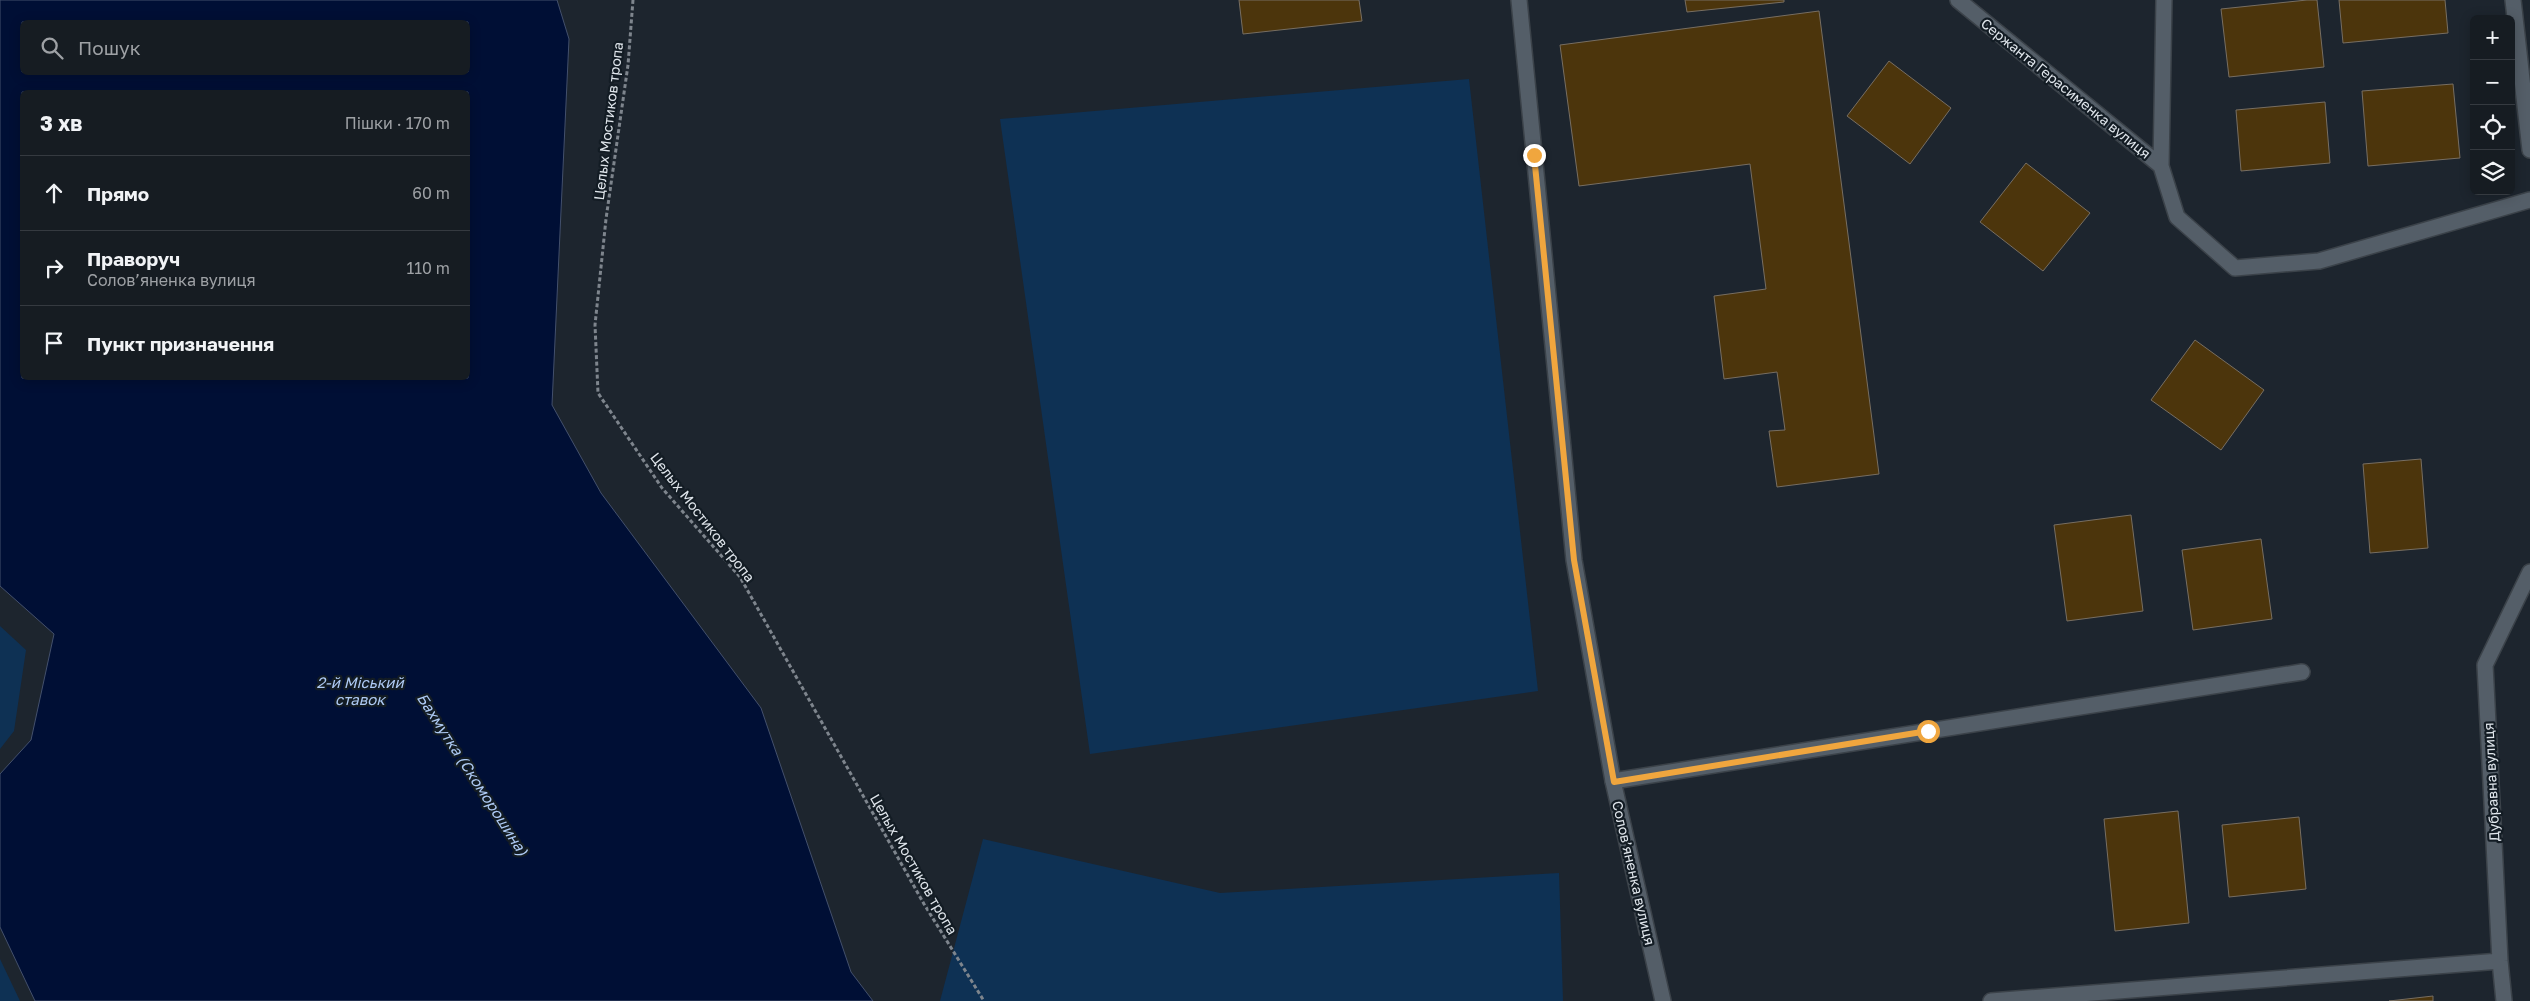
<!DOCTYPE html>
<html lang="uk">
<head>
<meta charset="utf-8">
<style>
  :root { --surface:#161c22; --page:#23292f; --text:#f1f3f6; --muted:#9ea1a5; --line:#353a40 }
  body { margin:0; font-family:"Golos Text",sans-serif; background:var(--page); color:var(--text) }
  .controls { position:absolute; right:15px; top:15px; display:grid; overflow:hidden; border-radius:8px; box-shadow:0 2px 12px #0003 }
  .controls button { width:45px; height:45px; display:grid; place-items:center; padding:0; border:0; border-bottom:1px solid var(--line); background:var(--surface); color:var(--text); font:25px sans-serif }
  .stop { position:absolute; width:15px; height:15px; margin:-11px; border:4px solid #f0a63e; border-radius:50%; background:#fff }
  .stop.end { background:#f0a63e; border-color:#fff; box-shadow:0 1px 5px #0008 }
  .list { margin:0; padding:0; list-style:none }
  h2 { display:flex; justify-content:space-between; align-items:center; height:65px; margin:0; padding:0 20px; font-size:21px }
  h2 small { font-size:16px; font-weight:400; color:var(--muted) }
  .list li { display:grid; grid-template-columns:32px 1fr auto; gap:15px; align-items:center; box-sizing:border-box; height:75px; padding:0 20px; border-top:1px solid var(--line) }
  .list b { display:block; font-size:19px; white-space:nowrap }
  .list p { margin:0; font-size:16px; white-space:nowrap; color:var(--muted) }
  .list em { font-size:16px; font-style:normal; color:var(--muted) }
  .icon { flex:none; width:28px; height:28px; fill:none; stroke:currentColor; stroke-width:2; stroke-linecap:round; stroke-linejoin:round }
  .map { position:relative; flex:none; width:2530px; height:1001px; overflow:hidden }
  .search { position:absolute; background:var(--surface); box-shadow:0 2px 12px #0003; left:20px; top:20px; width:450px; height:55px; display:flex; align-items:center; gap:12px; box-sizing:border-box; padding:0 18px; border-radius:8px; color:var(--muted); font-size:19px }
  .panel { position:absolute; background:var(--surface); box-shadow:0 2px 12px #0003; left:20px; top:90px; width:450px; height:290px; border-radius:8px }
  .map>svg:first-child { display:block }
  .green { fill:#0e3154 }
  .water { fill:#000f35; stroke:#43506c; fill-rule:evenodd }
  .building { fill:#4c350c; stroke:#776e62 }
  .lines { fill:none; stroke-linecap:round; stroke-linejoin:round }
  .lane-casing { stroke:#3b4249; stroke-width:18 }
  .street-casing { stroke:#3b4249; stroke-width:18 }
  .path { stroke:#7e858d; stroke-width:3; stroke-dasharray:4 2.5; stroke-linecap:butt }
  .lane { stroke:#545e68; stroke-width:15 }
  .street { stroke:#545e68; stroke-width:15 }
  .route { stroke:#f0a63e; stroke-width:6 }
  .labels { text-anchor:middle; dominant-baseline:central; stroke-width:4.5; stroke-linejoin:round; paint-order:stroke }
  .street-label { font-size:14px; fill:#e0e6ec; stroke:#131c24 }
  .water-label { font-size:15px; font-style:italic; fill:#aecaf4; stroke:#131c24 }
</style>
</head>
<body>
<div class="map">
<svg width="2530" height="1001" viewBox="0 0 2530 1001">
  <rect width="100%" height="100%" fill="#1d252e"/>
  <path class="green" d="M1469,79L1538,691L1090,754L1000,119Z
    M0,626L26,650L14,731L0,749Z
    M983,839L1220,893L1559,873L1563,1001H940Z
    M0,959L20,1001H0Z"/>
  <path class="water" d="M0,0H557L569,39L552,405L601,493L761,708L851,972L873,1001H35L0,927V774L31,740L54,634L0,586ZM22,22H468V72H22ZM22,92H468V378H22Z"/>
  <path class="building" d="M1239,0H1359L1362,21L1243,34Z
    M1685,0H1784V2L1687,12Z
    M2307,0H2317L2324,67L2229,77L2221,9Z
    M2339,0H2445L2448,33L2343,43Z
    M1819,11L1879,474L1777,487L1769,431L1785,430L1777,372L1724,379L1714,296L1766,289L1750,164L1579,186L1560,45Z
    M1889,61L1951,108L1910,164L1847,116Z
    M2453,84L2460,158L2368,166L2362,91Z
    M2325,102L2330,163L2241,171L2236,110Z
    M2026,163L2090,213L2043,271L1980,222Z
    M2195,340L2264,390L2221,450L2151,400Z
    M2421,459L2428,548L2370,553L2363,464Z
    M2131,515L2143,611L2067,621L2054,525Z
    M2261,539L2272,619L2193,630L2182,550Z
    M2178,811L2189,923L2115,931L2104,819Z
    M2299,817L2306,889L2229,897L2222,825Z
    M2433,996V1001H2389Z"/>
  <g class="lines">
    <defs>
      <path id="lane" d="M1613,781L2302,672
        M1991,1001L2500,961
        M2504,1001L2500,961L2485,665L2530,572"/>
      <path id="street" d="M1519,0L1574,560L1613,781L1663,1001
        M1958,0L2161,166L2164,0
        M2513,0L2530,150
        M2161,166L2177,217L2235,268L2319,261L2530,200"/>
    </defs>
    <use href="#lane" class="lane-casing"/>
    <use href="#street" class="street-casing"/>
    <path class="path" d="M633,0L628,65L606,219L595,325L598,393L662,488L740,577L924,904L984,1001"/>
    <use href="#lane" class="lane"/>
    <use href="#street" class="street"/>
  </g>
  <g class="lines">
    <path class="route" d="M1534,155L1574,560L1614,782L1928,731"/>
  </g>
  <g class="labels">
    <g class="street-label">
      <text transform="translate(2066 88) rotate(39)">Сержанта Герасименка вулиця</text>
      <text transform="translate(608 121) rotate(-83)">Целых Мостиков тропа</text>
      <text transform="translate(703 517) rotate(52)">Целых Мостиков тропа</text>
      <text transform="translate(2491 782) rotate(-93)">Дубравна вулиця</text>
      <text transform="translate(914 864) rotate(60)">Целых Мостиков тропа</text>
      <text transform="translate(1634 873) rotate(77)">Солов’яненка вулиця</text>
    </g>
    <g class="water-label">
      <text x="360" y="682">2-й Міський<tspan x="360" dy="17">ставок</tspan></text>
      <text transform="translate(473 774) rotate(57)">Бахмутка (Скоморошина)</text>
    </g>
  </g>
</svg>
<div class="controls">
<button>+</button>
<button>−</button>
<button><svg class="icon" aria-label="locate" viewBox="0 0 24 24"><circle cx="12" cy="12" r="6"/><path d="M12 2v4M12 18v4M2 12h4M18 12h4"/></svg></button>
<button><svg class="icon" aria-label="layers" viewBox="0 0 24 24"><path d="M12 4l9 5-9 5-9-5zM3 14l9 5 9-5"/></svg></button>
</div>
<div class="stop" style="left:1928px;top:731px"></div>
<div class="stop end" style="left:1534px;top:155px"></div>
<div class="search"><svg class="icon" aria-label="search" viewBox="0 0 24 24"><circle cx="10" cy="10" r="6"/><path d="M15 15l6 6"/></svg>Пошук</div>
<section class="panel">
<h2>3 хв<small>Пішки · 170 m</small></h2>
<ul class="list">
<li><svg class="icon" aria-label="ahead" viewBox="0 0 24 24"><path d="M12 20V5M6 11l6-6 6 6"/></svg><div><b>Прямо</b></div><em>60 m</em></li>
<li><svg class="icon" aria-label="right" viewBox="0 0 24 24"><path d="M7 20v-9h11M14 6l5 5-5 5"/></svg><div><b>Праворуч</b><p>Солов’яненка вулиця</p></div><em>110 m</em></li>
<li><svg class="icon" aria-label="arrive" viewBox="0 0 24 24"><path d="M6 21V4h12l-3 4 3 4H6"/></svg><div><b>Пункт призначення</b></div></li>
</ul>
</section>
</div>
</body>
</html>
